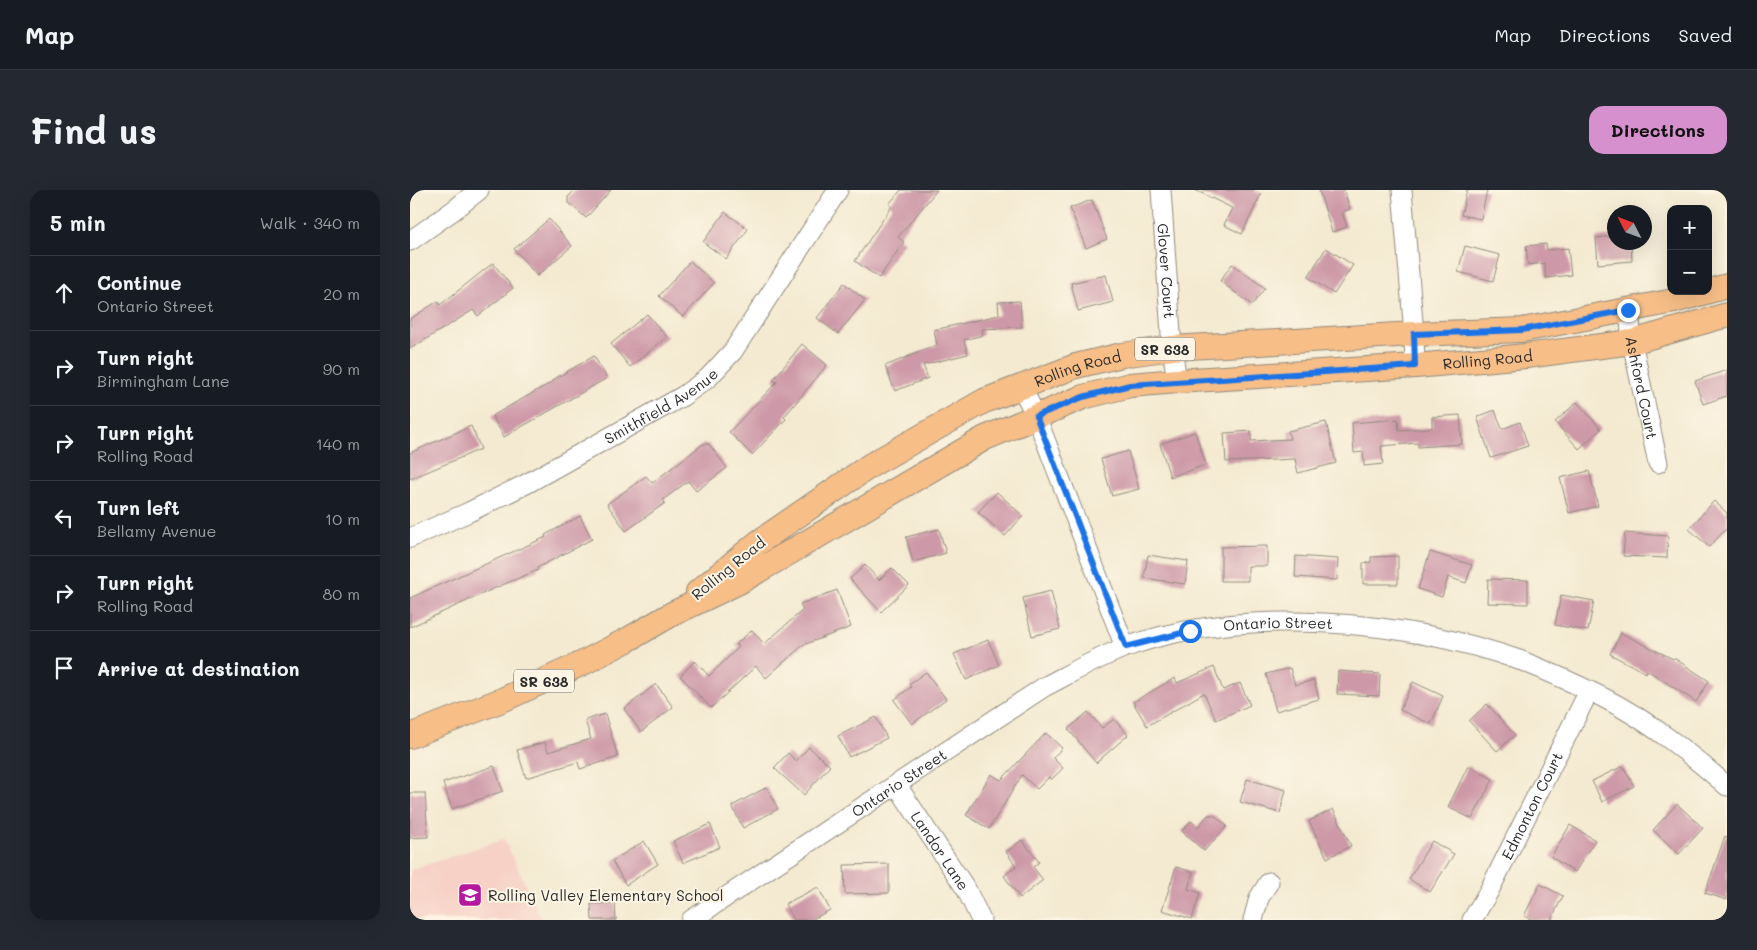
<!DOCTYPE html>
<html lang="en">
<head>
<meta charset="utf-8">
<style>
  :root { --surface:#171b24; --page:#242831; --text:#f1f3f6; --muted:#9ea1a6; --line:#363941; --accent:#d690ce }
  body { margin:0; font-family:Mali,sans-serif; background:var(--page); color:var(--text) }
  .controls { position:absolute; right:15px; top:15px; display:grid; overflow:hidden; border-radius:10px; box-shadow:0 5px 20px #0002 }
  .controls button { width:45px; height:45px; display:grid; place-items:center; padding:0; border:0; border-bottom:1px solid var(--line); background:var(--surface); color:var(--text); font:25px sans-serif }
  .compass { position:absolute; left:1197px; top:15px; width:45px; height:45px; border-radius:50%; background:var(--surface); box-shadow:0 5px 20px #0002; rotate:312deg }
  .stop { position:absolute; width:15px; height:15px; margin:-11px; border:4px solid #1a73e8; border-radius:50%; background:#fff }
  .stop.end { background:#1a73e8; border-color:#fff; box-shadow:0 1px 5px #0008 }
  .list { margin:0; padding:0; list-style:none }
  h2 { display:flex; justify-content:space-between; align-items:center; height:65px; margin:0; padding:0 20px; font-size:21px }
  h2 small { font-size:16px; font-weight:400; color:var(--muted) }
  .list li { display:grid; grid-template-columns:32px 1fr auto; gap:15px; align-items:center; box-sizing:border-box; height:75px; padding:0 20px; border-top:1px solid var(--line) }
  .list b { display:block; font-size:19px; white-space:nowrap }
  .list p { margin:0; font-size:16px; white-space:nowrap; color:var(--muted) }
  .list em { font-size:16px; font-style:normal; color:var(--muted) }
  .icon { flex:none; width:28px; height:28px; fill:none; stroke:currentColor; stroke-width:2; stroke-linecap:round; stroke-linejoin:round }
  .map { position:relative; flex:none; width:1317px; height:730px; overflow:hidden; border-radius:15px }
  header { display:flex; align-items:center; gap:30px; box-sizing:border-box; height:70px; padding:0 25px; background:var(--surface); border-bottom:1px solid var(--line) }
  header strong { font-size:24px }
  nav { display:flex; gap:28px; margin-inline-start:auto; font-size:18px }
  .intro { display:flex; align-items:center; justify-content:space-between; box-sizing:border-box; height:120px; padding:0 30px }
  h1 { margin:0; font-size:35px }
  .button { padding:12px 22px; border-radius:15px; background:var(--accent); color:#111; font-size:18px; font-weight:700 }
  main { display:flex; gap:30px; padding:0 30px }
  aside { flex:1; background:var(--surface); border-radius:15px; box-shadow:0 5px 20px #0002 }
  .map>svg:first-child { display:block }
  .built { fill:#f7d1c6 }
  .building { fill:#cd99a8 }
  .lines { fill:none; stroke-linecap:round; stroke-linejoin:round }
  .minor-casing { stroke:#908a7e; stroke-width:21 }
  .major-casing { stroke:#908a7e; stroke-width:26 }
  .minor { stroke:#fff; stroke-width:19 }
  .major { stroke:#f7be87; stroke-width:24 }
  .route { stroke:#1a73e8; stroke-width:6 }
  .labels { text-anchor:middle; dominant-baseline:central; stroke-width:4; stroke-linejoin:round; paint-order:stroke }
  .shield { fill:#fcf5e5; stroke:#6a6863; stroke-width:1 }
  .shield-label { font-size:14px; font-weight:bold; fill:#2b2b2b }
  .street-label { font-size:15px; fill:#2b2b2b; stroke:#fcf5e5 }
  .poi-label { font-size:15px; fill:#2b2b2b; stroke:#fcf5e5; text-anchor:start }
</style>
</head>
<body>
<header>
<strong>Map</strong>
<nav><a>Map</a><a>Directions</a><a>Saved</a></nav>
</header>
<div class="intro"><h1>Find us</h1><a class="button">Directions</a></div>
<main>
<aside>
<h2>5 min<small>Walk · 340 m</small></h2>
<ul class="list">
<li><svg class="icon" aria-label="ahead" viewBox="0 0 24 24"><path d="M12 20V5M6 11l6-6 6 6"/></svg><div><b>Continue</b><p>Ontario Street</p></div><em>20 m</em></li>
<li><svg class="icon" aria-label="right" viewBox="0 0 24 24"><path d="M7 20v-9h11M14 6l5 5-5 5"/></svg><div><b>Turn right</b><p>Birmingham Lane</p></div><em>90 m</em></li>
<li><svg class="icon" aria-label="right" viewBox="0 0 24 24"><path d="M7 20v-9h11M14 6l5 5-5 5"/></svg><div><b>Turn right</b><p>Rolling Road</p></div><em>140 m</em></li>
<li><svg class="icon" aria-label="left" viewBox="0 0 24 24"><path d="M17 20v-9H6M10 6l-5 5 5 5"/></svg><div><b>Turn left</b><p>Bellamy Avenue</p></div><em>10 m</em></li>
<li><svg class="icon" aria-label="right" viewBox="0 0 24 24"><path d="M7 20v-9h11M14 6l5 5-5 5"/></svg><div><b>Turn right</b><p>Rolling Road</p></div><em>80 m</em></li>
<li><svg class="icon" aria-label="arrive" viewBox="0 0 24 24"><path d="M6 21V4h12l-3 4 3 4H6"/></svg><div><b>Arrive at destination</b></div></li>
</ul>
</aside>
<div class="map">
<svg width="1317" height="730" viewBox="0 0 1317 730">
  <rect width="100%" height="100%" fill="#fcf5e5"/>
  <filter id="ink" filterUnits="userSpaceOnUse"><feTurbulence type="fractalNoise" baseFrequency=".02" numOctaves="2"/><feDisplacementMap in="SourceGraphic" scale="10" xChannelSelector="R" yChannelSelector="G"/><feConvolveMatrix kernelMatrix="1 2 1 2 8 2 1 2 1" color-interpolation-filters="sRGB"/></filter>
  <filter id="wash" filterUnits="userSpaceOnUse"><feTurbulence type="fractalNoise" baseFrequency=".0096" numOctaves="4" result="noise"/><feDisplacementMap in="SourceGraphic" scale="20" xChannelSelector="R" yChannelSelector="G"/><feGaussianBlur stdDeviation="1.12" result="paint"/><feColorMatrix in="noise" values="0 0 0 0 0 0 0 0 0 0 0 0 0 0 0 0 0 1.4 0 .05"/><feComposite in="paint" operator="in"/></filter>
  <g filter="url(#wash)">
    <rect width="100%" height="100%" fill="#f4ead1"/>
    <path class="built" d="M94,649L132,730H0V680Z"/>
    <g id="blocks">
      <path class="building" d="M165,0H201L176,28L158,12V7Z
        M491,0H527L488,47L494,52L469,88L445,71L482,16L479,14Z
        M785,0H842L851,4L832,44L814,35L822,18Z
        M909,0H934L940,19L932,22L937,37L922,42Z
        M1057,0H1077L1071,29L1051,25Z
        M682,10L697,49L676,58L660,18Z
        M315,22L338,39L316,69L293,52Z
        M139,29L162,56L127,86L104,59Z
        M1204,46V52H1221L1222,71L1188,74L1186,48Z
        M1136,54L1137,60L1158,58L1161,85L1136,88L1134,73L1118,75L1116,56Z
        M1055,56L1090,65L1083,91L1048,82Z
        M916,58L943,75L924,104L898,87Z
        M280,71L304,93L273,127L249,106Z
        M83,73L103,98L68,126L63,120L0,159V129L28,111L30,115Z
        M822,74L855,98L842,115L810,91Z
        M696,85L703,112L668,121L661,93Z
        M434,93L455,110L428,144L407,128Z
        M610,111L612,137L572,139L573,145L554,150L558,164L513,175L518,188L485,201L475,176L527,155L524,140L589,125L588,112Z
        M237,124L257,147L220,177L201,154Z
        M392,154L417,175L374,227L376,229L342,265L319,242L367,192L363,190Z
        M184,166L197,188L94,247L82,226L144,191L143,190Z
        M1317,180V206L1293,214L1285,191Z
        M1167,212L1191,239L1169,259L1145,232Z
        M1085,220L1092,239L1110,232L1118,256L1081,268L1067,227Z
        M1050,225L1052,254L1008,257V253L971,256L973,274L954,276L953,262L944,263L942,233L988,229L989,240L1022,238V227Z
        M916,232L926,273L888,283L885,269L816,272L814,243L841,241V251L880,249L878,241Z
        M61,236L71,259L0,289V263Z
        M785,242L796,275L760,287L750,254Z
        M293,254H299L317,278L286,301L278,291L253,310L255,313L216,341L197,314L236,286L242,293Z
        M718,261L729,299L702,306L691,269Z
        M1179,281L1188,316L1159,323L1150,288Z
        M587,302L613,326L595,346L568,322Z
        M1304,311L1317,323V338L1299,357L1279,339Z
        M170,326L182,349L127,378L128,380L85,398L0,437V408L136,347L135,345Z
        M529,339L536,363L503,372L496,347Z
        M1215,343L1258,346L1257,368L1213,366Z
        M857,356V376H838V391H811V357Z
        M1020,362L1062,375L1056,393L1038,387L1032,407L1008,399Z
        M738,365L778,371L775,394L734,388Z
        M886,366L928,369L927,390L885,387Z
        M988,366V394H953V373L961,372V367Z
        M455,375L469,390L482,378L499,395L471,422L440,389Z
        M1078,389L1118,390V414L1077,413Z
        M427,400L441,437L393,455L356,488L346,476L301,518L270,486L285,471L299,486L329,457L326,454L342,440L354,454L393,420L390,414Z
        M641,401L650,439L622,446L613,408Z
        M1151,405L1184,411L1178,441L1145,435Z
        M1211,443L1263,469L1264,468L1299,491L1286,512L1237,480L1236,483L1200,464Z
        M578,450L589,475L556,490L544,464Z
        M804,477L813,500L830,493L840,515L806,530L794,503L737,536L723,512L765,488L767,493Z
        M880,478L885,495L904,490L909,509L866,521L856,484Z
        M928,481L970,484L969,506L927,504Z
        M516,482L536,509L502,534L484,510L501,497L499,494Z
        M1003,492L1033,506L1021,534L990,520Z
        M246,494L263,517L231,542L214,519Z
        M1077,514L1105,545L1087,561L1059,531Z
        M678,522L692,538L704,529L718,545L686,573L658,539Z
        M195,524L208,567L170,579L168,572L116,588L107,560L135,552L138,562L181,549L175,530Z
        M466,527L477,548L439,567L428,546Z
        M636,543L652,558L643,568L653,578L641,590L639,587L627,599L612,585L579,639L556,625L581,584L591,590Z
        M399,557L420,576L394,605L364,578L378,563L386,571Z
        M84,576L93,601L42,619L33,593Z
        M1058,576L1083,589L1062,629L1038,617Z
        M1213,576L1224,596L1192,612L1182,591Z
        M837,589L876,600L870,623L830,612Z
        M357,597L368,619L333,638L322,616Z
        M0,603H15L18,647L0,648Z
        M1267,614L1293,638L1269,664L1243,640Z
        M923,619L941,656L917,668L899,631Z
        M798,625H804L817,636L794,661L772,641L781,631L788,637Z
        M300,634L310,657L273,673L263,651Z
        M1160,635L1185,650L1165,682L1141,667Z
        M1315,646L1317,647V710L1295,703Z
        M612,650L629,672L623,677L633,690L610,708L594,686L606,676L596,662Z
        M234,651L248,674L216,695L202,671Z
        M1022,651L1044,664L1020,702L999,689Z
        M479,674V703L435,704L434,675Z
        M766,677L783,682L778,699L790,703L782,729L752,720Z
        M1130,694L1153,706L1141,730H1123L1114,726Z
        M408,697L420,720L401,730H384L375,714Z
        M205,713L206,730H182L181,714Z"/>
    </g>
  </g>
  <g filter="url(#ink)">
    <use href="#blocks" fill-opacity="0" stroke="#908a7e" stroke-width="1"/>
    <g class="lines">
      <defs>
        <g id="minor">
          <path id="s1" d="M751,0L762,158L767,191"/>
          <path d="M992,0L1004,144L1005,176"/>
          <path d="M0,51L44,20L69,0"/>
          <path id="s2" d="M1219,120L1222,152L1248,273"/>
          <path d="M611,196L626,226L715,457"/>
          <path id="s3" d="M0,348L59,322L116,294L273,206L298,188L323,161L428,0"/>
          <path id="s4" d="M486,594L556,699L571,730"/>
          <path id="s5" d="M281,730L634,497C661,483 687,468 716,457C832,415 997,430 1112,471C1140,482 1168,495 1194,508C1239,531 1279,563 1317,596"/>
          <path d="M843,730L849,708L859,692"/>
          <path id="s6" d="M1062,730L1079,701L1179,501"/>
        </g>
        <g id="major">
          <path id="s7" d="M288,402L349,352L461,275L574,211L666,176L712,165L762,158L1004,144L1112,140L1264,111L1317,96"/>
          <path id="s8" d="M0,546L92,510L173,473L219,449L262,424L329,392L575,248L673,207L720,195L767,191L1005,176L1116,166L1222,152L1317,125"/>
        </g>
      </defs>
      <use href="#minor" class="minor-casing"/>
      <use href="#major" class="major-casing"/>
      <use href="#minor" class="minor"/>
      <use href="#major" class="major"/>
    </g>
  </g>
  <g class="lines" filter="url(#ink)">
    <path class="route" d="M780,441L716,457L626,226L673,207L720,195L1005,176L1004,144L1112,140L1218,120"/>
  </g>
  <defs>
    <symbol id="school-square" viewBox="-11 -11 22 22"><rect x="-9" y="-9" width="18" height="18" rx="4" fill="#b5179e" stroke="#fcf5e5"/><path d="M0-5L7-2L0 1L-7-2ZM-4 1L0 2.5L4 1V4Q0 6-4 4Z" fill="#fff"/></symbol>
  </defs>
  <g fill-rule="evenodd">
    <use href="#school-square" x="46" y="691" width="28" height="28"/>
  </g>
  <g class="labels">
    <g class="shield">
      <rect x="725" y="147.5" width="60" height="23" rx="4"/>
      <rect x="104" y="479.5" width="60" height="23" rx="4"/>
    </g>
    <g class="shield-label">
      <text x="755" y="159">SR 638</text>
      <text x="134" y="491">SR 638</text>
    </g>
    <g class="street-label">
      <text stroke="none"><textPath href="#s1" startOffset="81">Glover Court</textPath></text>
      <text stroke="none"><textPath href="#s8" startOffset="1162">Rolling Road</textPath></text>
      <text stroke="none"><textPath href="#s7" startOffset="444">Rolling Road</textPath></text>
      <text stroke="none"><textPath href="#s2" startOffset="79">Ashford Court</textPath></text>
      <text stroke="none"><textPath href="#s3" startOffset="284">Smithfield Avenue</textPath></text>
      <text transform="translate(318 378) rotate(-39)">Rolling Road</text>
      <text stroke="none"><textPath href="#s5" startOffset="669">Ontario Street</textPath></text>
      <text stroke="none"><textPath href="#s5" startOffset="249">Ontario Street</textPath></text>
      <text stroke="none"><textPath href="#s6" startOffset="129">Edmonton Court</textPath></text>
      <text stroke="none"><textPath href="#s4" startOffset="80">Landor Lane</textPath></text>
    </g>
    <g class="poi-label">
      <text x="78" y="705">Rolling Valley Elementary School</text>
    </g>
  </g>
</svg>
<div class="controls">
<button>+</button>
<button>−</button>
</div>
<svg class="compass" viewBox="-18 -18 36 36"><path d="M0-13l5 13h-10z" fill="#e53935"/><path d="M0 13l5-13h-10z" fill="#9ea1a6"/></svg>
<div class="stop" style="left:780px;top:441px"></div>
<div class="stop end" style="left:1218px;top:120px"></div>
</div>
</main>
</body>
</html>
